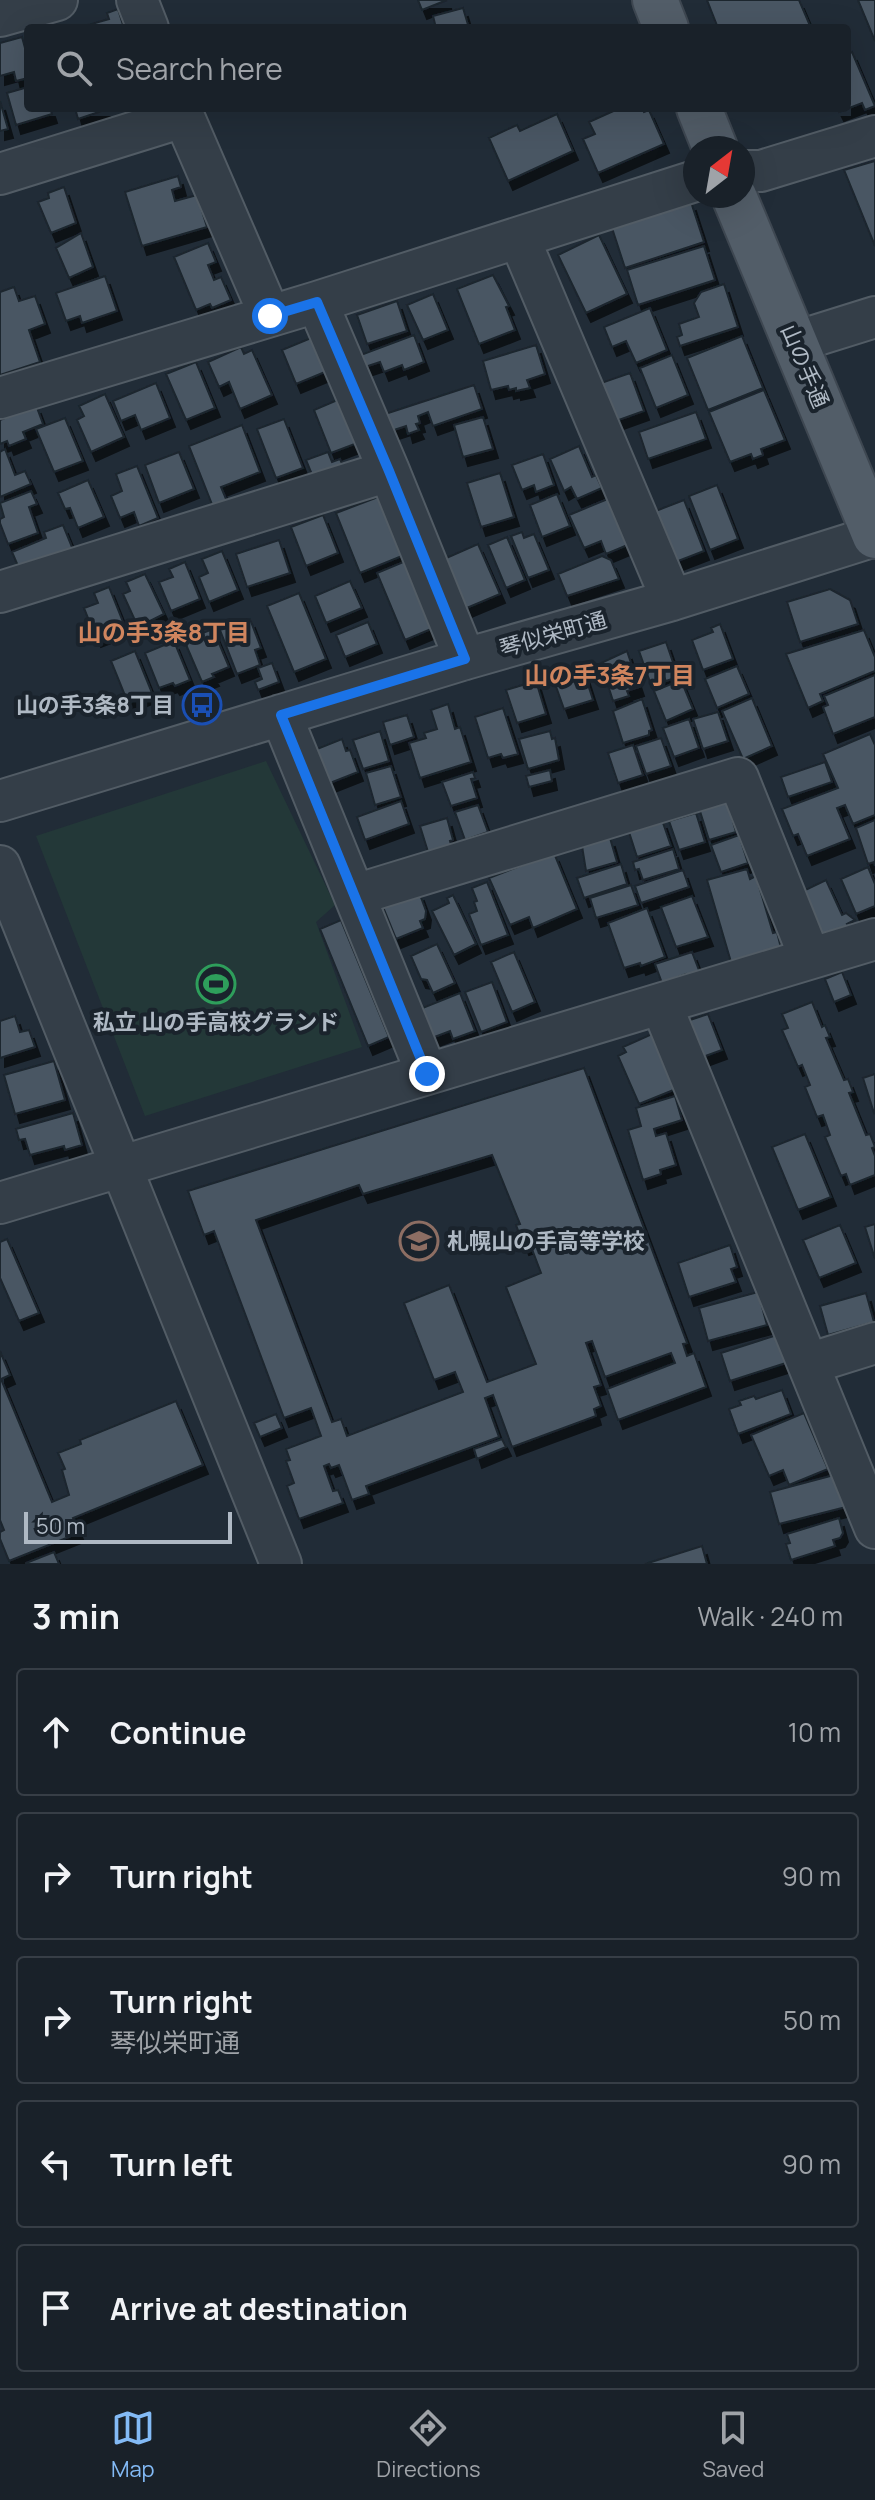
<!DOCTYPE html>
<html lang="en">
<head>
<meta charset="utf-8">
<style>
  :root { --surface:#192129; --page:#222931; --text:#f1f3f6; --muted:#9fa3a8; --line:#373e46; --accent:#83baf5 }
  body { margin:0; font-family:Manrope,"Noto Sans JP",sans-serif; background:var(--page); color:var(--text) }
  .compass { position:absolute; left:683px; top:136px; width:72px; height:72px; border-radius:50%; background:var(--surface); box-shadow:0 8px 32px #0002; rotate:31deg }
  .scale { position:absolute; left:24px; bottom:20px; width:208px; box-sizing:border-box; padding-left:8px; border:4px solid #afb9c4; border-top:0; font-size:22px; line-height:28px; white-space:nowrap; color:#afb9c4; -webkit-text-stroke:6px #1a232c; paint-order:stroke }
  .stop { position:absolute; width:24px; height:24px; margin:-18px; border:6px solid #1a73e8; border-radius:50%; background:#fff }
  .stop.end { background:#1a73e8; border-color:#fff; box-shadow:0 2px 8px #0008 }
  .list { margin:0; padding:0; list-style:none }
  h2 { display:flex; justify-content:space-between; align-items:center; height:104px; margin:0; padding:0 32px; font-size:34px }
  h2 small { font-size:26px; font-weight:400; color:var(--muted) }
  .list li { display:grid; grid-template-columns:52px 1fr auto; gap:24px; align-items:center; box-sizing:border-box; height:128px; margin:0 16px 16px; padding:0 16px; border:2px solid var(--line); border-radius:8px }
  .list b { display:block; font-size:30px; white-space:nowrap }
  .list p { margin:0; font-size:26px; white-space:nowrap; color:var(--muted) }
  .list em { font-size:26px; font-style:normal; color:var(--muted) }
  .icon { flex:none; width:44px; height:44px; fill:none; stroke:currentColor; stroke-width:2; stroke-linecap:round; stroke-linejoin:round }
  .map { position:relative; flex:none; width:875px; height:1564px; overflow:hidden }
  .search { position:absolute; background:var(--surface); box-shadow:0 8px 32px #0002; left:24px; right:24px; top:24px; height:88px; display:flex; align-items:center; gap:20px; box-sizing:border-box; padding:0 28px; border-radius:8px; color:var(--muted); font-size:30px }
  .sheet { height:824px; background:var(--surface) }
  nav { display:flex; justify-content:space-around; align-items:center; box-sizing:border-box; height:112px; border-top:2px solid var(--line); background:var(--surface); font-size:22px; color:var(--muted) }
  nav a { display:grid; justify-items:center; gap:4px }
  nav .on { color:var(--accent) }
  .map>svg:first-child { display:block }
  .green { fill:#233838 }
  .building { fill:#495763; stroke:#1c252e; stroke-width:2; fill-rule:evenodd; filter:url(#shadow) }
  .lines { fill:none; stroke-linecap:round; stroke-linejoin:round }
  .minor-casing { stroke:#525c65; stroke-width:44 }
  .major-casing { stroke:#3e4751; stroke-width:48 }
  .minor { stroke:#343e48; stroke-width:40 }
  .major { stroke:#525d68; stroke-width:44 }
  .route { stroke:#1a73e8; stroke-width:10 }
  .labels { text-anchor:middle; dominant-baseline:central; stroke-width:8; stroke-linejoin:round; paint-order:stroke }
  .street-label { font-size:22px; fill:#afb9c4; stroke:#1a232c }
  .poi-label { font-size:22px; font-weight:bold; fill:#afb9c4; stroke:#1a232c; text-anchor:end }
  .neighbourhood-label { font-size:24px; font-weight:bold; fill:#d0855e; stroke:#1a232c }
</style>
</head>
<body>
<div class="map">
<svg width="875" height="1564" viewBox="0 0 875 1564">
  <defs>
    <filter id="shadow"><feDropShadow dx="5" dy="9" stdDeviation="0" flood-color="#0009"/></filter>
  </defs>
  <rect width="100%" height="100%" fill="#212c37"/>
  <path class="green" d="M266,761L335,905L316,922L362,1047L145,1116L36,836Z"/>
  <path class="building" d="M418,0H447L422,10Z
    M707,0H799L811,28H718Z
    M858,0H875V41Z
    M463,8L469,28H436L433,16Z
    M118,9L124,28H89L88,25L109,19L107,13Z
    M22,37L28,59V78L16,81L14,72L0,76V43Z
    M852,52L875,106L865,110L862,103L839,112L837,108H847V54Z
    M28,87V108H50L52,114L16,125L7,93Z
    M0,101L8,129L0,131Z
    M75,108H105V110L78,119Z
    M620,108H642L644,112L649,110L664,144L598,173L583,139L595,134L589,122Z
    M557,114L573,151L508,181L489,138L517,125L520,131Z
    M875,161V246L844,170Z
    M178,176L181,187L172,190L175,201L197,195L207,227L142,246L125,192Z
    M64,187L76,223L51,233L38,202L49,198L48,193Z
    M691,202L704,242L625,268L612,228Z
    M81,233L93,267L69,278L56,248Z
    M599,235L627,294L586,313L558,255Z
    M208,243L216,262L208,265L214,280L221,277L231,300L212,308L210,304L196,310L174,257Z
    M704,246L715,280L638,305L627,270Z
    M493,275L509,306L506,307L515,330L479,344L457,289Z
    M105,276L117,311L82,323L80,316L66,321L56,293Z
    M724,284L738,327L680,346L677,337L682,335L679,324L699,317L694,303L701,292Z
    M14,287L19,301L35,296L45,324L29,330L40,362L0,375V292Z
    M433,294L448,330L423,340L407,305Z
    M397,301L407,331L367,344L357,315Z
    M650,308L667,350L636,363L626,341L612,347L604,327Z
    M414,335L424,362L404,370L402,365L384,372L380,362L362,368L358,356Z
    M742,336L763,388L708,410L687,358Z
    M311,338L325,372L296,384L282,350Z
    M536,345L545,374L527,380L530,388L516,391V388L509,390L508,386L491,390L483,361Z
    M241,347L244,354L252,350L272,395L240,409L229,382L219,387L208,362Z
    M672,355L688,395L656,408L640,368Z
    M196,362L215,408L186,420L166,374Z
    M630,373L644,411L616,421L601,383Z
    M156,383L170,418L141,430L135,415L121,421L113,401Z
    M474,385L482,409L433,426L428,412L418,416L420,423L416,424L419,430L408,434L406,426L388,432L382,415Z
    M764,390L785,440L761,449L763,455L753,459L751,454L730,462L709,412Z
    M105,394L124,437L91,452L77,420L84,416L79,406Z
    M342,398L360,442L331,453L314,410Z
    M36,405L43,424L23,432L26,439L9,446L7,441L0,444V420Z
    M696,412L706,439L648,459L639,432Z
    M483,417L493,449L463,457L454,425Z
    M65,418L83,461L54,472L36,429Z
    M284,419L303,468L276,478L257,429Z
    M242,425L260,472L221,487L229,506L215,512L189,446Z
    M579,446L592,477L596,475L602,488L577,499L571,487L564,491L550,459Z
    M5,449L15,475L25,471L31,484L0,497V452Z
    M179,452L194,489L159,503L145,465Z
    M328,452L332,462L340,459L345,470L315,482L306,460Z
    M543,454L554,485L536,492L534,485L522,490L512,465Z
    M137,466L158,518L139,526L134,512L120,518L111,496L122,491L116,474Z
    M500,473L514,517L481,527L467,483Z
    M88,480L104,517L78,528L70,508L65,509L58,493Z
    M717,485L738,539L710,550L689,496Z
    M31,491L37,504L29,507L38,533L8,544L0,523V519L4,517L0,503Z
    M557,494L570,526L542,537L530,505Z
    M378,497L402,556L360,573L336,513Z
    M610,498L630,544L606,554L601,541L584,548L569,515Z
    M684,500L704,551L673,563L653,512Z
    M323,515L338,553L306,566L291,527Z
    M63,525L74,552L21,573L12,552L46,538L44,532Z
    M522,532L524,538L534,534L549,570L528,578L511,536Z
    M507,537L525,580L506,588L488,545Z
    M279,540L290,573L247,587L236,554Z
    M478,544L500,594L462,610L444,559Z
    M222,551L238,590L209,602L199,577L208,573L202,559Z
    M602,556L611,560L619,579L567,596L558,574Z
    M408,560L436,627L405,640L377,573Z
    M185,562L200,599L171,611L159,582L173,577L169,569Z
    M145,574L164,614L138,627L123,594L130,591L126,582Z
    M350,581L362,608L326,623L315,596Z
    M109,587L125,627L96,638L84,608L98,603L94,593Z
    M830,589L850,600L858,624L800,642L787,602Z
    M299,593L326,659L294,672L267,606Z
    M250,619L261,648L255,650L260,665L237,674L220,630Z
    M368,622L377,644L345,657L336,635Z
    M720,624L733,659L703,670L692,640L713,632L711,628Z
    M213,629L229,667L212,674L214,677L202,682L184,640Z
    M864,630L875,657V671L820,694L823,701L808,708L786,654Z
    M174,641L190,680L175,686L173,683L159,688L145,653Z
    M666,642L678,677L666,681L664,677L650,682L639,651Z
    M135,651L152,693L128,703L111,661Z
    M627,651L639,687L627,691L629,696L613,701L601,663Z
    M272,663L279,682L258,690L255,682L262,679L258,668Z
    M582,666L593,700L564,709L553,678Z
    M737,666L749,694L717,708L705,679Z
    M875,675V717L833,734L823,707L828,705L824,696Z
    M681,680L693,709L666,721L654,691Z
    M536,681L546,714L517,723L506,690Z
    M752,698L772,746L743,759L722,711Z
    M642,699L652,730L649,731V735L623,743L613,711Z
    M448,704L455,729L460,727L471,762L420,778L409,743L426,738L424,733L437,729L431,710Z
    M503,708L518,754L503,758L501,754L488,758L475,717Z
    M718,712L728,741L703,749L693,719Z
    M407,715L414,737L390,745L383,722Z
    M689,719L699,748L674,757L663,728Z
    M380,731L389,761L363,769L353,740Z
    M550,731L552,739L555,738L559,760L528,769L519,739Z
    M870,734L875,745V815L853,824L845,805L837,808L850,839L807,856L798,834L793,836L782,809L838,788L823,754Z
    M661,738L671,766L646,774L636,746Z
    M342,739L346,751L350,750L358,772L325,785L312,751Z
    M633,745L643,775L618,783L608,753Z
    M825,762L832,782L788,797L781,777Z
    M391,766L401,797L375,805L366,773Z
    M550,770L552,781L529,787L526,776Z
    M473,772L475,778L471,779L477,798L451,806L442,782Z
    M727,800L736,832L709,840L699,808Z
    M401,801L409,824L365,840L357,817Z
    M478,805L488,832L465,840L455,812Z
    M696,813L705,842L679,850L669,821Z
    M447,818L453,840L450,841L452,848L429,855L420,826Z
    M662,820L671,846L637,857L629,832Z
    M875,820V866L874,862L868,864L856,828Z
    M739,835L748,863L721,872L711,845Z
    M610,838L617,862L586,871L582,846Z
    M673,849L679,869L643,880L639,869L635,870L633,862Z
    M554,853L577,909L533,928L529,917L510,925L489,878Z
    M621,864L627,884L584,898L577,878Z
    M868,867L875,884V906L856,914L841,879Z
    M747,869L750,879L756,876L773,933L777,932L781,948L731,962L707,880Z
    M683,870L689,887L641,903L635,886Z
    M826,880L842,915L846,913L855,920L847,924L849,927L834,934L832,931L819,937L799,893Z
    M487,882L508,935L481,945L469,914L477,911L474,902L477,901L472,888Z
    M631,885L638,905L596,918L590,898Z
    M419,892L426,911L425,919L420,921L423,928L396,939L383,907Z
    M453,895L476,944L454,955L432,911L449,903L447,898Z
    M692,896L708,937L676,947L661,907Z
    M647,908L665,957L641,966L640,963L624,968L608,923Z
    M341,920L389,1037L368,1046L320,929Z
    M437,944L455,983L433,993L427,980L421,979L411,956Z
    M514,952L535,1002L512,1012L491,962Z
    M692,952L700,973L687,978L686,974L662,983L655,964Z
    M842,972L851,995L834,1002L825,979Z
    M492,982L507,1022L481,1032L465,992Z
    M460,993L475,1031L453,1039L450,1031L432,1038L420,1009Z
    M812,1002L822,1027L825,1025L830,1037L826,1038L844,1080L848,1079L853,1092L849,1093L866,1135L870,1134L875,1147L872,1148L875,1156V1175L850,1185L846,1174L841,1176L825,1137L830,1135L823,1115L817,1117L805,1087L810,1085L802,1065L798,1067L782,1030L788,1028L782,1014Z
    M708,1014L722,1050L700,1058L687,1021Z
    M15,1016L20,1032L29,1030L35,1047L0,1058V1021Z
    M652,1034L676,1089L639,1104L618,1056L626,1052L623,1047Z
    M54,1061L65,1100L15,1114L4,1075Z
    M584,1068L687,1343L683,1344L687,1356L694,1353L706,1387L618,1420L607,1389L675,1363L671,1353L605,1377L592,1341L586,1343L601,1385L594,1387L601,1406L594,1409L596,1416L512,1447L493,1395L485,1398L499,1437L366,1486L369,1494L352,1500L339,1465L331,1468L329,1464L324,1466L333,1491L338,1490L343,1503L299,1519L287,1486L294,1483L286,1461L290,1460L286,1449L321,1436L311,1408L284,1418L214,1231L204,1235L188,1191ZM492,1155L520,1224L516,1225L524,1246L530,1244L541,1273L506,1287L536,1364L487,1382L449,1285L404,1303L434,1380L455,1372L463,1392L347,1436L341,1419L332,1422L256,1220L359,1185L363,1194Z
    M875,1074V1112L874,1113L863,1078Z
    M675,1096L682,1120L654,1129L656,1136L666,1133L676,1165L660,1170L661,1174L643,1180L628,1130L641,1126L636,1108Z
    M73,1113L82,1145L65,1150L64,1146L30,1155L25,1139L19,1140L16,1129Z
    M805,1134L831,1197L798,1210L772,1147Z
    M875,1224V1259L865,1227Z
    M840,1225L856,1263L819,1278L803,1240Z
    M7,1239L39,1313L19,1321L0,1278V1242Z
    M730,1245L737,1267L731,1269L736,1282L689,1297L678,1263Z
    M758,1292L767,1325L708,1341L699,1308Z
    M866,1293L874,1322L828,1335L820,1306Z
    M780,1334L789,1362L730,1381L721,1353Z
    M0,1351L10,1375L1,1379L52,1502L69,1495L62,1470L65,1469L58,1453L81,1444L80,1440L176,1401L203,1465L73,1518L79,1533L9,1561L0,1539V1532L4,1530L0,1520Z
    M782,1390L791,1414L738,1434L729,1409L741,1405L739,1401L754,1396L756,1399Z
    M804,1413L828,1469L789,1485L783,1470L769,1476L751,1435Z
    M276,1414L282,1428L260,1437L254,1423Z
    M502,1439L506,1447L477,1459L474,1449Z
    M834,1475L846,1507L779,1524L770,1492Z
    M839,1518L843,1533L840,1538L833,1540L835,1546L791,1560L786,1544L790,1543L787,1534Z
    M702,1546L707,1564H645Z
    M54,1552L59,1564H26V1563Z"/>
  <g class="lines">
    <defs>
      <path id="minor" d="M137,0L148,28
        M0,16L57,0
        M180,108L270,316
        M743,171H761L875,136
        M0,174L183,117
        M519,238L672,600
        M317,302L389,471L465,659
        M795,342L875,317
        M0,398L317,302L695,181
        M0,592L389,471
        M281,715L427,1074
        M0,801L465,659L672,600L875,536
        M0,866L281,1564
        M355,895L738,778L810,958
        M661,1004L875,1528
        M0,1203L875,939
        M808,1364L875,1343"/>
      <path id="major" d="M655,0L666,28
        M699,108L715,148
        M734,196L875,536"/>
    </defs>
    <use href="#minor" class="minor-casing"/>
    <use href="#major" class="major-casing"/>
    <use href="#minor" class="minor"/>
    <use href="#major" class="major"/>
  </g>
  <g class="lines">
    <path class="route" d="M270,316L317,302L389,471L465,659L281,715L427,1074"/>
  </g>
  <defs>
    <symbol id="bus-ring" viewBox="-11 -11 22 22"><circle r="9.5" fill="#1a232c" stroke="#1a4fb4" stroke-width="1.5"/><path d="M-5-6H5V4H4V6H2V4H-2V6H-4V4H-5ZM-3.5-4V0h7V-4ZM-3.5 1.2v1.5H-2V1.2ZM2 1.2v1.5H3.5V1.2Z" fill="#1a4fb4"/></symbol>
    <symbol id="stadium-ring" viewBox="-11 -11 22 22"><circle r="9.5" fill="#1a232c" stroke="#2e9e5b" stroke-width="1.5"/><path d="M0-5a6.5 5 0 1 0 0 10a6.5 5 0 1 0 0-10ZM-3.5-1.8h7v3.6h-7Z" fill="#2e9e5b"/></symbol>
    <symbol id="school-ring" viewBox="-11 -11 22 22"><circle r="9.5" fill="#1a232c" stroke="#8d6e63" stroke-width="1.5"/><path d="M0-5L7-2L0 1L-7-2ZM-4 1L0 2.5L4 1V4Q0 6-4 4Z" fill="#8d6e63"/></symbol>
  </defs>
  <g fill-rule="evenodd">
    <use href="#bus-ring" x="180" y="683" width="44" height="44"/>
    <use href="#stadium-ring" x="194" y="962" width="44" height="44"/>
    <use href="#school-ring" x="397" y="1219" width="44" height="44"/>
  </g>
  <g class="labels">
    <g class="street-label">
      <text transform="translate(805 366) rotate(67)">山の手通</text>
      <text transform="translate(553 634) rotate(-16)">琴似栄町通</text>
    </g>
    <g class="poi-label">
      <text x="174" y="705">山の手3条8丁目</text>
      <text x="216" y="1022" text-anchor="middle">私立 山の手高校グランド</text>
      <text x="447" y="1241" text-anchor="start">札幌山の手高等学校</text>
    </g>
    <g class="neighbourhood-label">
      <text x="164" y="631">山の手3条8丁目</text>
      <text x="610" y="674">山の手3条7丁目</text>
    </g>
  </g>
</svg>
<svg class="compass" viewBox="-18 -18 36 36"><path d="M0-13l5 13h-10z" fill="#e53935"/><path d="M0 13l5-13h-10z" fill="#9fa3a8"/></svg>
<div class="scale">50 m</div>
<div class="stop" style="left:270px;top:316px"></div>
<div class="stop end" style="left:427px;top:1074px"></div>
<div class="search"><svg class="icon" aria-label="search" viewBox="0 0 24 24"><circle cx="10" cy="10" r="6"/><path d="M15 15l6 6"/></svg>Search here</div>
</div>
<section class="sheet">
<h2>3 min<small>Walk · 240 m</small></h2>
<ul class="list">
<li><svg class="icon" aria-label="ahead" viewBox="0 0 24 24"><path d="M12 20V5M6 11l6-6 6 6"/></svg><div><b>Continue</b></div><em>10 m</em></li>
<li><svg class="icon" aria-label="right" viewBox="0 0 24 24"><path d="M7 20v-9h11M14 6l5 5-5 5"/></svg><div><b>Turn right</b></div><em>90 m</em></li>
<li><svg class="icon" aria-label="right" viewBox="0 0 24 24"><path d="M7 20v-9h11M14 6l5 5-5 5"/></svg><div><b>Turn right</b><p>琴似栄町通</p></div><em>50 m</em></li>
<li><svg class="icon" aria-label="left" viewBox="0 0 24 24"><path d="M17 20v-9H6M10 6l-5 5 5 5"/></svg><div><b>Turn left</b></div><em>90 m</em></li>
<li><svg class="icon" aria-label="arrive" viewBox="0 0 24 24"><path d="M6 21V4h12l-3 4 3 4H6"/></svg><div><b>Arrive at destination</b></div></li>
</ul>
</section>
<nav>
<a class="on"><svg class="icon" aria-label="map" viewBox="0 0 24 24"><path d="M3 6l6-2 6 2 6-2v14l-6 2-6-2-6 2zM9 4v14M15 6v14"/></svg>Map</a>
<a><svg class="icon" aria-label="directions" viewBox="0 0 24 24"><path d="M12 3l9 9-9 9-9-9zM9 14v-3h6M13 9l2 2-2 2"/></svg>Directions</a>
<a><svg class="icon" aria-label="saved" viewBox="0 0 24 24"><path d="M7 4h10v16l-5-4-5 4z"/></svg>Saved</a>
</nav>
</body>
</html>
